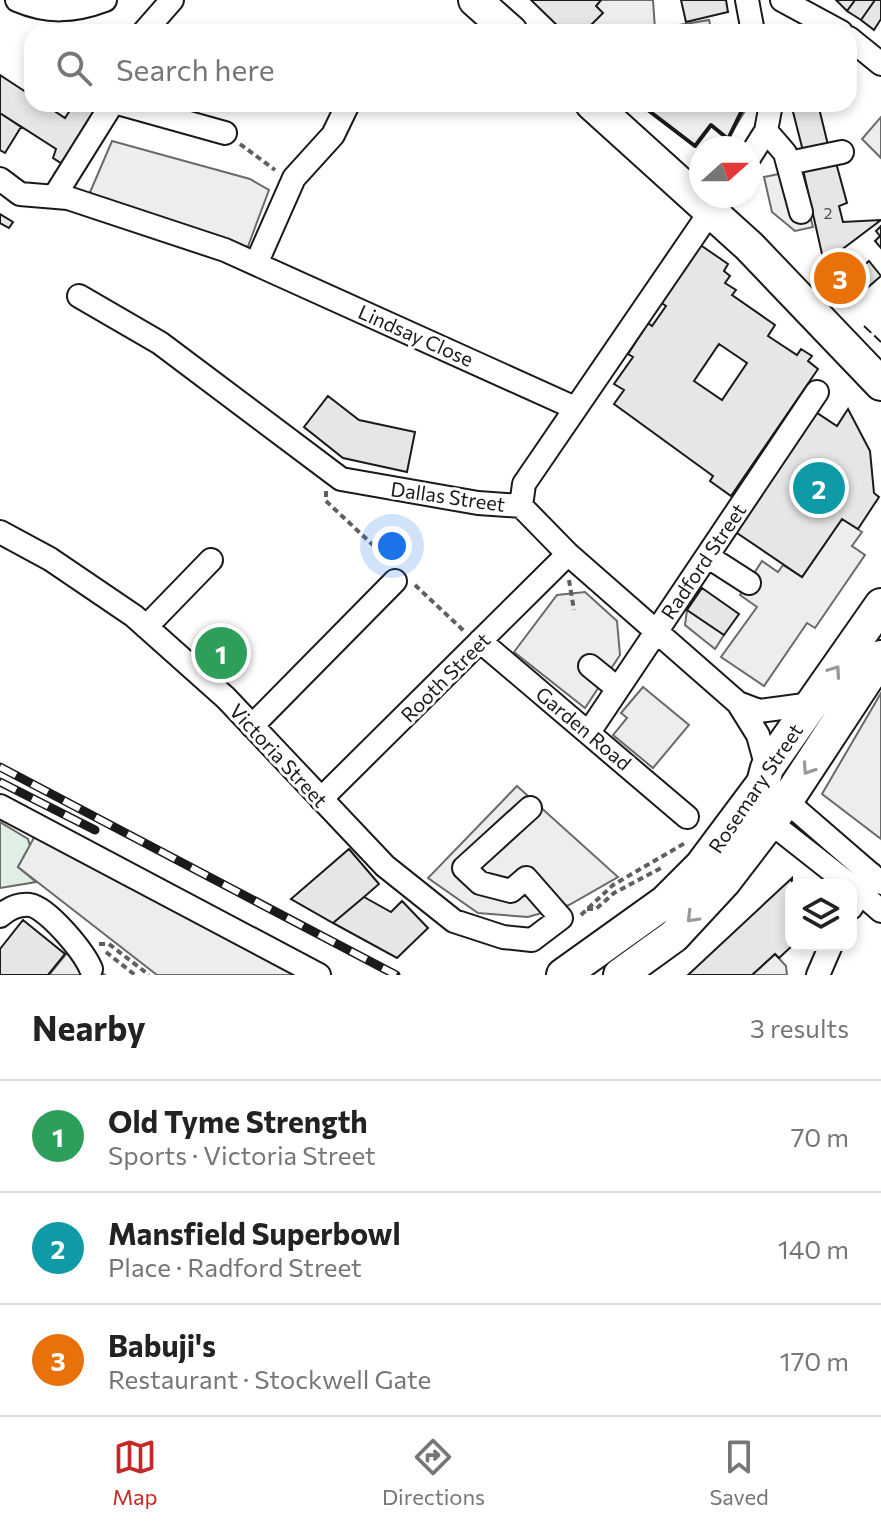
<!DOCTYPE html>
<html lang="en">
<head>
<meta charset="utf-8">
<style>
  :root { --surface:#fff; --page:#f2f2f2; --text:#222; --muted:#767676; --line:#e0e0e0; --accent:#c62828 }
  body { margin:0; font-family:Commissioner,sans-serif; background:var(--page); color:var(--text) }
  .controls { position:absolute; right:24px; bottom:24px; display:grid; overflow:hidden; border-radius:16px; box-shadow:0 4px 12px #0003 }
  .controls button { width:72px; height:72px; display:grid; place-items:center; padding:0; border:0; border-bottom:2px solid var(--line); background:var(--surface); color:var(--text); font:40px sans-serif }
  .compass { position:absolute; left:689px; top:136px; width:72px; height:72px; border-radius:50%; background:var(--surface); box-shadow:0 4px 12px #0003; rotate:69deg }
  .you { position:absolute; left:392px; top:546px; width:28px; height:28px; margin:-20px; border:6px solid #fff; border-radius:50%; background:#1a73e8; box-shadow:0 0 0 12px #1a73e833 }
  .badge { display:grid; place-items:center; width:52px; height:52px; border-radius:50%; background:var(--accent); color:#fff; font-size:26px; font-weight:700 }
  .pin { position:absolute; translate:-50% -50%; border:4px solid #fff; box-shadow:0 2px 8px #0006 }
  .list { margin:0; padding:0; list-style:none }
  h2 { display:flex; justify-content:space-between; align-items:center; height:104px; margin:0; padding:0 32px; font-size:34px }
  h2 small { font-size:26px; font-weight:400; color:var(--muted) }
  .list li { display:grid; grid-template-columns:52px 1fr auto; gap:24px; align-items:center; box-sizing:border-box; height:112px; padding:0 32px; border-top:2px solid var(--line) }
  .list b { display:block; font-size:30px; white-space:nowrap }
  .list p { margin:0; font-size:26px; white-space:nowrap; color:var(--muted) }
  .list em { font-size:26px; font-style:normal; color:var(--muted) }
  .icon { flex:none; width:44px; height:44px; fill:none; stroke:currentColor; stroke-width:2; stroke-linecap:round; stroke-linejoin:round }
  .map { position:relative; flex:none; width:881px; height:975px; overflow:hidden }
  .search { position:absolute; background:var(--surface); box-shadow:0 4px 12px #0003; left:24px; right:24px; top:24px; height:88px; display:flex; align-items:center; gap:20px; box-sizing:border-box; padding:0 28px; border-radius:24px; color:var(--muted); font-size:30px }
  .sheet { height:440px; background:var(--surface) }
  nav { display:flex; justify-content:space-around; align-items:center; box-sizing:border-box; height:112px; border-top:2px solid var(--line); background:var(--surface); font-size:22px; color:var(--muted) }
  nav a { display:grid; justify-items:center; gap:4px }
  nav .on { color:var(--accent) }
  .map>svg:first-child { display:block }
  .green { fill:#e0efe3; stroke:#6a6a6a; stroke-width:2 }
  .parking { fill:#ededed; stroke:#6a6a6a; stroke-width:2 }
  .building { fill:#e6e6e6; stroke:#1a1a1a; stroke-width:2; fill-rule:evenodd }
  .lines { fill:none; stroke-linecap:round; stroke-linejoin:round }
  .minor-casing { stroke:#1a1a1a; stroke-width:26 }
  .highway-casing { stroke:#1a1a1a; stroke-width:36 }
  .path { stroke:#5f5f5f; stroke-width:4; stroke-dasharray:6 4; stroke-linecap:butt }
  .minor { stroke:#fff; stroke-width:22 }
  .highway { stroke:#fff; stroke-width:32 }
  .rail-casing { stroke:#1a1a1a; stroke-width:9 }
  .rail { stroke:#fff; stroke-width:6; stroke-dasharray:18; stroke-linecap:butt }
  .fence { stroke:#1a1a1a; stroke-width:2; stroke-dasharray:10 4; stroke-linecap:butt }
  .wall { stroke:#1a1a1a; stroke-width:4 }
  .oneway { stroke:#989898 }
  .labels { text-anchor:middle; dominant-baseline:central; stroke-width:6; stroke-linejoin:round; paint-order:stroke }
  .number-label { font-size:16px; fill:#4d4d4d }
  .street-label { font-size:20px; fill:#1a1a1a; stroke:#fff }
</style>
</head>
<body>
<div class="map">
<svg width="881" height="975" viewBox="0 0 881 975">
  <rect width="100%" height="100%" fill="#fff"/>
  <path class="green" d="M0,822L28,839L30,846L18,867L36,882L0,888Z"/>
  <path class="parking" d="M601,0H653L655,29L709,20L712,32H584L602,13L596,6Z
    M640,104H745L746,109L728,139L711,125L695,146Z
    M881,117V158L862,139Z
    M112,141L250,179L269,190L247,249L88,197Z
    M798,170L813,227L795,231L772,212L764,177Z
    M842,519L862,532L852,546L865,555L815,628L807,623L764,686L721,657L757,607L740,595L762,561L778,572L783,565L802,577Z
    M585,592L617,621L620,655L585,708L514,652L557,595Z
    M687,610L724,635L715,649L685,625Z
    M643,687L689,725L653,768L613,735L627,718L621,713Z
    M881,693V839L822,794Z
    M517,786L618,877L569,905L528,917L478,913L428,878Z
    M43,821L326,975H157L18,867Z
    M71,948L105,975H49Z
    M775,954L786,966L787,975H752Z"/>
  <path class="building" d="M531,0H601L596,6L603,13L584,32L572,29L564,32Z
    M681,0H726L728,12L686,22Z
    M836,0H855L847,11Z
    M855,0H875L861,20L847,11Z
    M875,0H881V19L874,30L861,20Z
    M0,75L32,96V104H44L65,118L74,104H102L64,165L53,158L56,149L0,113Z
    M791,104H818L829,149L804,155Z
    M0,113L21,127L5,153L0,150Z
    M835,159L847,203L839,206L843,222L881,220L824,263L802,165Z
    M0,214L13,222L9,228L0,223Z
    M881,226V248L875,241L880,236L876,231Z
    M699,244L728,264L724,271L730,276L725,283L736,290L732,295L775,325L768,336L797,355L801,349L812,356L808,361L818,369L731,496L710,481L713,476L614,404L624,390L614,384L633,357L628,354L648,323L652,326L666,306L660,302ZM719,344L747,363L722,400L694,381Z
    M849,252L862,267L839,287L823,269Z
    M869,261L881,276L852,301L839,287Z
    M328,396L359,420L415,432L407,472L343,458L304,427Z
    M848,409L870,451L874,493L879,497L858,529L842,519L802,577L734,531L814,411L837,426Z
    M702,588L739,614L724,635L687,610Z
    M349,849L379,884L364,897L333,923L291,899Z
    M792,878L791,933L787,937L793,945L779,958L775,954L752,975H688Z
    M364,897L391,912L402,901L428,928L397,958L333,923Z
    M23,920L65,954L48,975H0V949Z"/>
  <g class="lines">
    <defs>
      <path id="minor" d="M17,0C47,13 73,12 105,0
        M747,0L753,32
        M782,0L841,32
        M144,32L172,0
        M849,38L881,64
        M121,104L225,133
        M766,131L785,153L801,212
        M749,158L766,131L771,104
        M789,163L842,152
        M0,179L20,194L68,198L225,250L575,408
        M54,197L112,104
        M256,264L294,178L333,135L348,104
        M79,296L160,343L341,479L478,503L521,506L524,484L721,196
        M521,506L568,554L738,703L758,735L767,768
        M0,532L50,559L134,616L226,698L385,866L454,921L503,937L532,940L561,918L526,878L511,891L480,883L464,868L530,808
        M707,556L749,583
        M146,627L211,560
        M480,641L687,817
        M590,666L617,688
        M738,703L759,711L812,704
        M252,726L395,581
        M589,732L817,392
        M777,793L881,883
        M321,799L568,554
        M0,806L319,975
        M761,815L850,885
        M851,885L881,911
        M851,908L871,874
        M0,916C8,909 19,904 30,905C48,908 84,952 91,969
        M818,975L831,945"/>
      <path id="highway" d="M475,0L511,32
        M592,104L749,246L881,384
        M563,975L665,902L701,866L763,783L767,768L881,605
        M620,975L674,936L724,882L787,800L881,657"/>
    </defs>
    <use href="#minor" class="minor-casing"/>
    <use href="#highway" class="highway-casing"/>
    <path class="path" d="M240,144L275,170
      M326,491V501L391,562
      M569,580L574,610
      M415,585L464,631
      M587,909H596L614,893L661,868
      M581,915L613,885L685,843
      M99,944H109L149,975
      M106,952L135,975"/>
    <use href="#minor" class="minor"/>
    <use href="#highway" class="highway"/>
    <defs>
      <path id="rail" d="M0,767L396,975
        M0,782L95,830"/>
    </defs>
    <use href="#rail" class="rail-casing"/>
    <use href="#rail" class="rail"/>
    <path class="fence" d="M864,326L881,342"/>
    <path class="wall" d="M640,104L695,146L711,125L728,139L745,104"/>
  </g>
  <defs><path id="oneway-chevron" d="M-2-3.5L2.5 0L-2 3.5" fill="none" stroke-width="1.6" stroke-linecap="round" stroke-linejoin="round" transform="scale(2)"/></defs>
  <g class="oneway">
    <use href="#oneway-chevron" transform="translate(835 671) rotate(-55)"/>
    <use href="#oneway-chevron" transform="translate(808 769) rotate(124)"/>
    <use href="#oneway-chevron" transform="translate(692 917) rotate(134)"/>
  </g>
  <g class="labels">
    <g class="number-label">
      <text x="828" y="212">2</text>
    </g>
    <g class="street-label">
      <text transform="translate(416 335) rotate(24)">Lindsay Close</text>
      <text transform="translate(448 496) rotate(8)">Dallas Street</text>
      <text transform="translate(703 561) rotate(-56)">Radford Street</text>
      <text transform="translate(445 677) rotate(-45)">Rooth Street</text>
      <text transform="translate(584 728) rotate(40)">Garden Road</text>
      <text transform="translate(279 755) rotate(47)">Victoria Street</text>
      <text transform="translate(755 788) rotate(-56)">Rosemary Street</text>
    </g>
  </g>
</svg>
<div class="controls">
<button><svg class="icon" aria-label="layers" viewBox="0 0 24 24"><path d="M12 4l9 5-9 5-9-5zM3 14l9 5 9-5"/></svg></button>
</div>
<svg class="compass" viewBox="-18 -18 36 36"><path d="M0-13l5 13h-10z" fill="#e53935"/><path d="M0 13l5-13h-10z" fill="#767676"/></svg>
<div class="you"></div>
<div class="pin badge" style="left:221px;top:653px;background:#2e9e5b">1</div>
<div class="pin badge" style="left:819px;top:488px;background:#0f9aa8">2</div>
<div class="pin badge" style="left:840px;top:278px;background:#e8710a">3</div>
<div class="search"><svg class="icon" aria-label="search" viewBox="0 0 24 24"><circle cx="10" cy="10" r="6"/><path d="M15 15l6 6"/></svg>Search here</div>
</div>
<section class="sheet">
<h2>Nearby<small>3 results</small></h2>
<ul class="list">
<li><span class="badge" style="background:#2e9e5b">1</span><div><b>Old Tyme Strength</b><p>Sports · Victoria Street</p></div><em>70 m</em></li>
<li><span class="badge" style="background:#0f9aa8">2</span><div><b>Mansfield Superbowl</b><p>Place · Radford Street</p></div><em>140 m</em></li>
<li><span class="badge" style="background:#e8710a">3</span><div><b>Babuji's</b><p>Restaurant · Stockwell Gate</p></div><em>170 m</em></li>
</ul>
</section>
<nav>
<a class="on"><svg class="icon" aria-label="map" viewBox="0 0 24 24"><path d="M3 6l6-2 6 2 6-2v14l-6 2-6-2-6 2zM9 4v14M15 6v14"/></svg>Map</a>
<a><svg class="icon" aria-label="directions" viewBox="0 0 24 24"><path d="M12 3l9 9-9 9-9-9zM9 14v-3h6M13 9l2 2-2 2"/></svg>Directions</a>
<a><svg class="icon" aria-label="saved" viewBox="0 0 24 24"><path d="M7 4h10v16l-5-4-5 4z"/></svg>Saved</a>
</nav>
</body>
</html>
